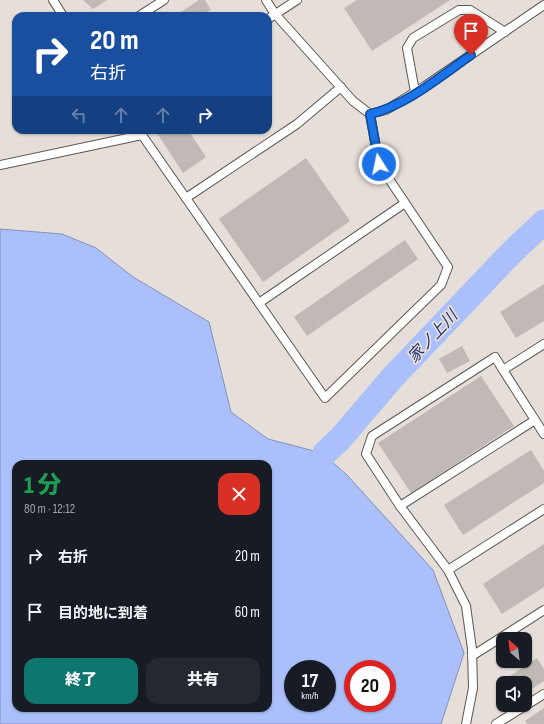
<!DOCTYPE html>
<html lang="ja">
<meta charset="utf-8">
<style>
:root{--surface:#171b24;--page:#242831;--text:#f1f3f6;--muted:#9ea1a6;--accent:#0f766e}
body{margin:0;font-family:"Sofia Sans Condensed","Noto Sans JP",sans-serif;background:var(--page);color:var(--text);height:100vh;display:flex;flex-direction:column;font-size:15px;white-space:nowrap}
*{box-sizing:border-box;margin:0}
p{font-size:13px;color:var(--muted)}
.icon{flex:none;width:22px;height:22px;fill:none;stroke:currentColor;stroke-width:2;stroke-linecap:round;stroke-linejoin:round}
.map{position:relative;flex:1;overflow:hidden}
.details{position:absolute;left:12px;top:460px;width:260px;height:252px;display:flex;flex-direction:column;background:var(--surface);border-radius:12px;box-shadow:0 1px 3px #0004}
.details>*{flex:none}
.top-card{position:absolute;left:12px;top:12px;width:260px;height:122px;border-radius:12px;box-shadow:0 1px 3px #0004;background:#1a4fa0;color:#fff;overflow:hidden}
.needle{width:26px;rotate:332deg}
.tools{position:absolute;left:496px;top:632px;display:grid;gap:8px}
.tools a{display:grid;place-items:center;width:36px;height:36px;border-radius:8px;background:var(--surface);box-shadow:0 1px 3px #0004;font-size:20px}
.speed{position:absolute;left:284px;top:660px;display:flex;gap:8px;font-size:20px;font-weight:700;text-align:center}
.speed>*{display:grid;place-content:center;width:52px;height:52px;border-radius:50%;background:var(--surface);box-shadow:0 1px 3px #0004;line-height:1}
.speed small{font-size:10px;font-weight:400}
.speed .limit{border:6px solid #d22;background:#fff;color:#111}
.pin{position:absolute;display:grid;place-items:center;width:34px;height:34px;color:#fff;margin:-41px -17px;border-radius:50% 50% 50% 0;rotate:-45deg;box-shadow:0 0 4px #0007}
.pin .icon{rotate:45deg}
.me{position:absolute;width:44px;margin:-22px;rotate:350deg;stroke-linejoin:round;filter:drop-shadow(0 0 3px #0008)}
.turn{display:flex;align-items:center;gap:14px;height:84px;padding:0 12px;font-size:18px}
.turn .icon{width:52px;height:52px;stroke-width:2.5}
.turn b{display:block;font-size:28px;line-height:34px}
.lanes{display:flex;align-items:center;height:38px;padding:0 12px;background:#0003;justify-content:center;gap:20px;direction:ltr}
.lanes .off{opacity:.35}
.round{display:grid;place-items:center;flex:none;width:42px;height:42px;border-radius:12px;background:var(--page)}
.headline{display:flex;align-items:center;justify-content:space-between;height:68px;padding:0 12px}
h1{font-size:24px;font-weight:800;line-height:30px;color:#1e9e55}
.action{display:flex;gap:8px;margin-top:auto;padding:8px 12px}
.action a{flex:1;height:46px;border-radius:12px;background:var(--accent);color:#fff;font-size:16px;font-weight:800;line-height:46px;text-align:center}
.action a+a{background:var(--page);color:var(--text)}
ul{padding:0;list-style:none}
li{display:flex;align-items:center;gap:12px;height:56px;padding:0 12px}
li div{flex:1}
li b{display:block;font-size:15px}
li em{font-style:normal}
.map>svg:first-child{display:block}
.water{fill:#abc0fb;stroke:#8391ba;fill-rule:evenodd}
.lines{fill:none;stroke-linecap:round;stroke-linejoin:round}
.river{stroke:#abc0fb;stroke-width:25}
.building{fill:#c0b9b5}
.service-casing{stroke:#5e5854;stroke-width:10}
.service{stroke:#fff;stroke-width:8}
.route-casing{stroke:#114b97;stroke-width:10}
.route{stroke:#1a73e8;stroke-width:7}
.labels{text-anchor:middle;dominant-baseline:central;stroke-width:3.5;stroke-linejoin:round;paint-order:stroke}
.water-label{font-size:16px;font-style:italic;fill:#223376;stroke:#e5ded9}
</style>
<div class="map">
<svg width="544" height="724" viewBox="0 0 544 724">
<rect width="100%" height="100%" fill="#e5ded9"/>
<path class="water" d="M0,229l62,5 34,14 37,29 76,45 22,90 37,27 54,14 25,22 86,95 31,83 -23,71h-441zM16,464h252v244h-252zM293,669h34v34h-34zM353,669h34v34h-34z"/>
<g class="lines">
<path class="river" d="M325,453l15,-14 52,-61 120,-126 32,-30"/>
</g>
<g class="building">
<path d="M83,0h24l-14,9z"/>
<path d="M199,0h6l6,10 -7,4 2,2h-31z"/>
<path d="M357,0h93l-78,51 -28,-43z"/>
<path d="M162,130h26l18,27 -23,16 -26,-40z"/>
<path d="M306,158l44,63 -87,61 -44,-63z"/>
<path d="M405,240l13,19 -111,77 -13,-19z"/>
<path d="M544,284v37l-28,17 -16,-26z"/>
<path d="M462,346l8,15 -23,12 -8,-14z"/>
<path d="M481,376l33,50 -103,67 -33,-50z"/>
<path d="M531,450l13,21v12l-81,52 -19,-30z"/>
<path d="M544,544v43l-42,27 -19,-30z"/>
<path d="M537,658l7,11v12l-19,12v-10h-22v9l-5,-8z"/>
<path d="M544,708v16h-17l-2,-3z"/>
</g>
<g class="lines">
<g class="service-casing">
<g id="service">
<path d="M53,0l10,16"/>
<path d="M266,0l9,14 78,87 17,13 16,-4 39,-24 119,-81"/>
<path d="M139,16l25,-16"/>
<path d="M268,19l29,-19"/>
<path d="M415,92l-8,-44 6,-10 46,-28h11l35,22"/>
<path d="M0,165l142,-30 183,263 116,-113 7,-18 -69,-103 -9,-50"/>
<path d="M186,198l111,-74 44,-37"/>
<path d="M259,303l146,-100"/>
<path d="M544,344l-41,26 41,64"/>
<path d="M400,506l135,-86"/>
<path d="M448,570l96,-61"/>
<path d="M472,656l72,-46"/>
<path d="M466,724l7,-36 -1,-39 -6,-43 -18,-36 -48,-64 -34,-52 6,-18 123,-79 8,13"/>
<path d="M496,724l48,-30"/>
</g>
</g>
<use href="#service" class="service"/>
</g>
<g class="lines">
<g class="route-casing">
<path id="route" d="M379,164l-9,-50c35,-8 71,-38 101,-59"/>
</g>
<use href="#route" class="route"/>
</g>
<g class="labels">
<g class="water-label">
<text transform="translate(433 337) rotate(-47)">家ノ上川</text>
</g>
</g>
</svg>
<div class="tools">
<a><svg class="needle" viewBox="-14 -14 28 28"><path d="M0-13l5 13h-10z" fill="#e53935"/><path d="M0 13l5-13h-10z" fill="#9ea1a6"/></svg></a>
<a><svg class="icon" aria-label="sound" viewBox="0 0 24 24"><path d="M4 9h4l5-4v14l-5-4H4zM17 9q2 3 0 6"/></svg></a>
</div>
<div class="speed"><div>17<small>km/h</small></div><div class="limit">20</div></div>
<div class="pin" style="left:471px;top:55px;background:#d93025"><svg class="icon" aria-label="arrive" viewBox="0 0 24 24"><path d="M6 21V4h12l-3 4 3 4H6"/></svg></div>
<svg class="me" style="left:379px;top:164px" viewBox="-20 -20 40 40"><circle r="17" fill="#1a73e8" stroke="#fff" stroke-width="3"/><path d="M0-11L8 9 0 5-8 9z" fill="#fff"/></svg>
<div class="top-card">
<div class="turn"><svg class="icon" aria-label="right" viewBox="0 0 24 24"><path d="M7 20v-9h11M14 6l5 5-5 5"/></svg><div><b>20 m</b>右折</div></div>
<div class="lanes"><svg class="icon off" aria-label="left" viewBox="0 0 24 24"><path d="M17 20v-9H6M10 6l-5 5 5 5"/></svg><svg class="icon off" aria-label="ahead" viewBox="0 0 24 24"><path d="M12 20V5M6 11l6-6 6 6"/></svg><svg class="icon off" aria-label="ahead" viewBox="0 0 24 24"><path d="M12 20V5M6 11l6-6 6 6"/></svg><svg class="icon" aria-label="right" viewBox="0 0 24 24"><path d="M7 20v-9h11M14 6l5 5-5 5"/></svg></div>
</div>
<section class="details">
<div class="headline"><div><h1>1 分</h1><p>80 m · 12:12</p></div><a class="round" style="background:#d93025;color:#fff"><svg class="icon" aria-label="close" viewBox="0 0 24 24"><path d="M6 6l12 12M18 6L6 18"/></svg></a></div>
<ul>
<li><svg class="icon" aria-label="right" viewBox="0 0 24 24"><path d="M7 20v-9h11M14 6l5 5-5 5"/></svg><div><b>右折</b></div><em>20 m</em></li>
<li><svg class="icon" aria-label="arrive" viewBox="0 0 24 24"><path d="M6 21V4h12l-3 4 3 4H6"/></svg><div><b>目的地に到着</b></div><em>60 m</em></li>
</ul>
<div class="action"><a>終了</a><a>共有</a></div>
</section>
</div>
